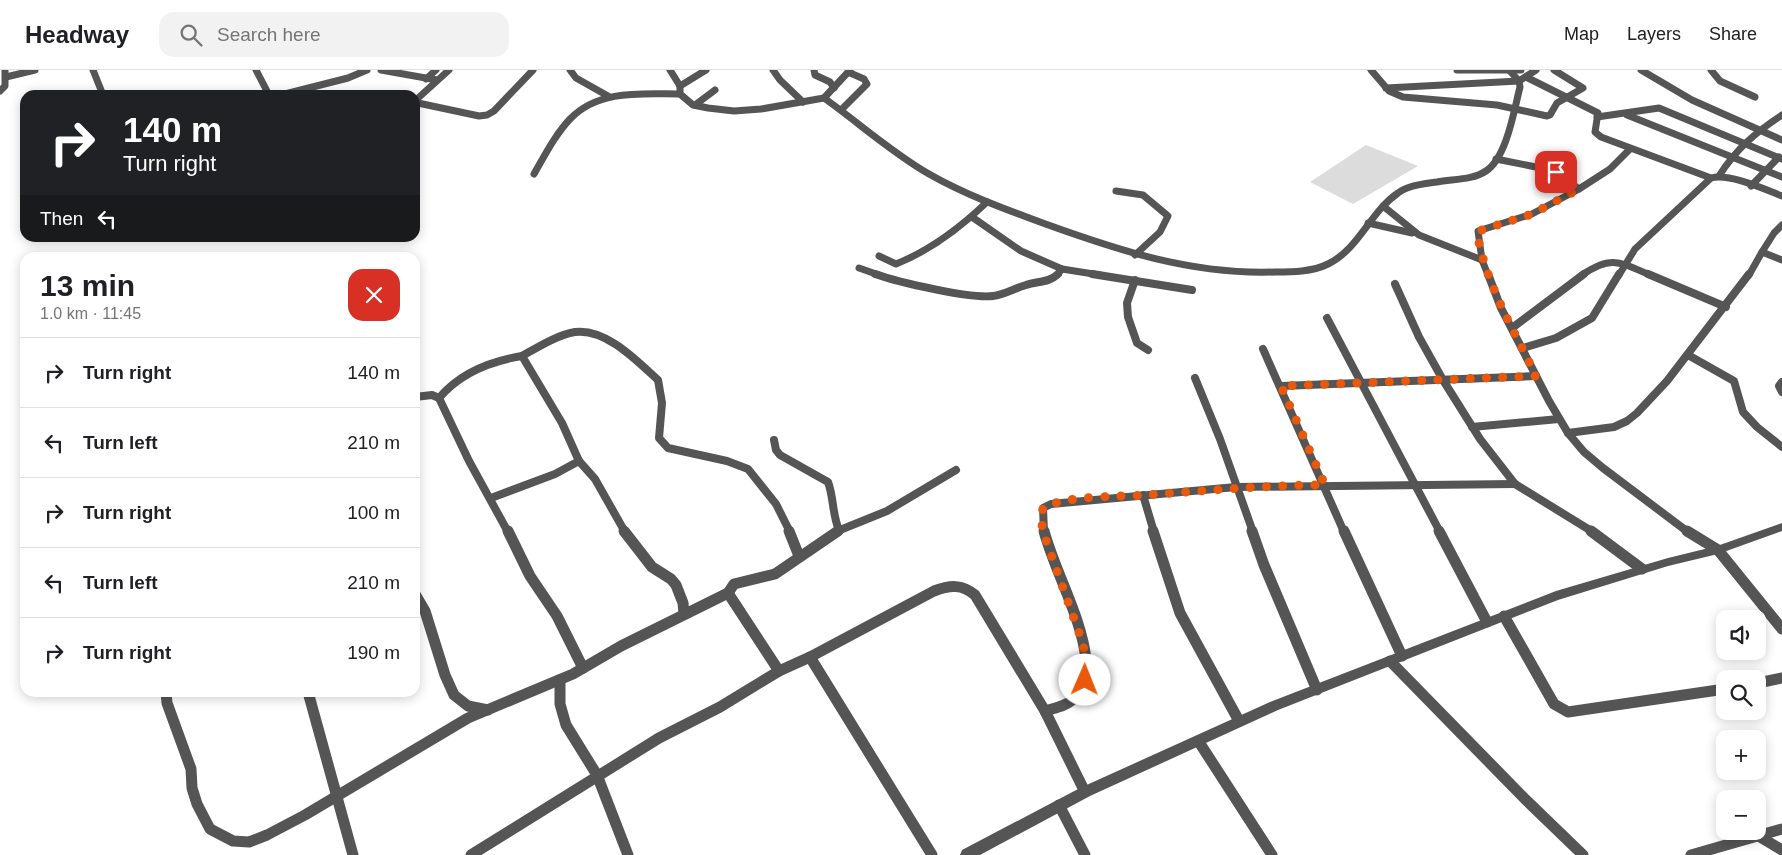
<!DOCTYPE html>
<meta charset="utf-8">
<style>
:root{--surface:#fff;--page:#f2f2f2;--text:#202124;--muted:#757577;--line:#e0e0e0}
body{margin:0;font-family:Helvetica,sans-serif;background:var(--page);color:var(--text);height:100vh;display:flex;flex-direction:column;font-size:19px;white-space:nowrap}
*{box-sizing:border-box;margin:0}
p{font-size:16px;color:var(--muted)}
.icon{flex:none;width:28px;height:28px;fill:none;stroke:currentColor;stroke-width:2;stroke-linecap:round;stroke-linejoin:round}
.map{position:relative;flex:1;overflow:hidden}
.sheet{position:absolute;left:20px;top:182px;width:400px;height:445px;display:flex;flex-direction:column;background:var(--surface);border-radius:15px;box-shadow:0 2px 12px #0003}
.sheet>*{flex:none}
.banner{position:absolute;left:20px;top:20px;width:400px;height:152px;border-radius:15px;box-shadow:0 2px 12px #0003;background:#202124;color:#fff;overflow:hidden}
.buttons{position:absolute;left:1716px;top:540px;display:grid;gap:10px}
.buttons a{display:grid;place-items:center;width:50px;height:50px;border-radius:10px;background:var(--surface);box-shadow:0 2px 12px #0003;font-size:25px}
.pin{position:absolute;display:grid;place-items:center;width:42px;height:42px;color:#fff;margin:-21px;border-radius:10px;box-shadow:0 2px 8px #0006}
.me{position:absolute;width:55px;margin:-28px;rotate:1deg;stroke-linejoin:round;filter:drop-shadow(0 0 4px #0008)}
.turn{display:flex;align-items:center;gap:18px;height:105px;padding:0 20px;font-size:22px}
.turn .icon{width:65px;height:65px;stroke-width:2.5}
.turn b{display:block;font-size:35px;line-height:42px}
.then{display:flex;align-items:center;height:48px;padding:0 20px;background:#0003;gap:10px;font-size:19px}
.round{display:grid;place-items:center;flex:none;width:52px;height:52px;border-radius:15px;background:var(--page)}
.summary{display:flex;align-items:center;justify-content:space-between;height:85px;padding:0 20px}
h1{font-size:30px;font-weight:600;line-height:38px}
ul{padding:0;list-style:none}
li{display:flex;align-items:center;gap:15px;height:70px;padding:0 20px;border-top:1px solid var(--line)}
li div{flex:1}
li b{display:block;font-size:19px}
li em{font-style:normal}
header{display:flex;align-items:center;gap:30px;box-sizing:border-box;height:70px;padding:0 25px;background:var(--surface);border-bottom:1px solid var(--line)}
header strong{font-size:24px}
nav{display:flex;gap:28px;margin-inline-start:auto;font-size:18px}
.search{width:350px;height:45px;background:var(--page);display:flex;align-items:center;gap:12px;box-sizing:border-box;padding:0 18px;border-radius:15px;color:var(--muted);font-size:19px}
.map>svg:first-child{display:block}
.green{fill:#dcdcdc}
.lines{fill:none;stroke-linecap:round;stroke-linejoin:round}
.minor-far2{stroke:#555;stroke-width:7}
.minor-far1{stroke:#555;stroke-width:8}
.minor{stroke:#555;stroke-width:11}
.tertiary{fill:#555;fill-rule:evenodd}
.route{stroke:#ea580c;stroke-width:9;stroke-dasharray:0 16.2}
</style>
<header>
<strong>Headway</strong>
<div class="search"><svg class="icon" aria-label="search" viewBox="0 0 24 24"><circle cx="10" cy="10" r="6"/><path d="M15 15l6 6"/></svg>Search here</div>
<nav><a>Map</a><a>Layers</a><a>Share</a></nav>
</header>
<div class="map">
<svg width="1782" height="785" viewBox="0 0 1782 785">
<rect width="100%" height="100%" fill="#fff"/>
<path class="green" d="M1366,75l52,21 -65,38 -43,-22z"/>
<g class="lines">
<g class="minor-far2">
<path d="M93,0l10,25"/>
<path d="M256,0l13,25"/>
<path d="M381,0l56,10"/>
<path d="M449,0l-32,29 1,4 61,13 8,-1 7,-4 39,-41"/>
<path d="M570,0l6,8 32,18"/>
<path d="M670,0l10,16"/>
<path d="M706,0l-26,16v8l13,11 15,3 26,3 27,-2 63,-11 26,-28"/>
<path d="M773,0l7,10 23,22"/>
<path d="M814,0l1,5 15,7 4,6"/>
<path d="M1371,0l18,21 14,6 94,8 50,11 3,-1 7,-12 26,-15 -29,-18"/>
<path d="M1457,0h64"/>
<path d="M1641,0l51,30 90,40"/>
<path d="M1711,0l9,11 35,16"/>
<path d="M6,7l29,-7"/>
<path d="M1526,7l72,36 -3,19 6,5 110,41"/>
<path d="M426,9l10,-9"/>
<path d="M1386,18l133,-7 17,-11"/>
<path d="M0,21l5,-5v-16"/>
<path d="M281,25l67,-17 19,-8"/>
<path d="M824,28c35,25 67,54 105,76 35,20 73,34 111,48 77,28 152,53 235,50 17,0 37,0 53,-8 31,-15 42,-52 70,-71 11,-8 26,-9 39,-11 16,-3 36,-2 49,-11 21,-14 28,-61 34,-84l-1,-6 -10,-11"/>
<path d="M695,35l20,-15"/>
<path d="M842,39l25,-25 -3,-5 -16,-7"/>
<path d="M1627,45l155,62"/>
<path d="M1597,47l62,-9 123,51"/>
<path d="M1496,89l55,11 28,19 31,-20 20,-20"/>
<path d="M534,104c11,-19 21,-39 36,-55 29,-30 72,-25 110,-25"/>
<path d="M1719,106c17,-27 37,-44 63,-61"/>
<path d="M1751,116l28,-29"/>
<path d="M1116,121l27,4 25,21 -8,16 -25,23"/>
<path d="M1383,136l36,29 63,25 6,15"/>
<path d="M972,147l49,34 41,18 38,6"/>
<path d="M1368,153l44,10"/>
<path d="M1782,155l-8,8 -12,19 20,8"/>
<path d="M879,186l17,8c35,-14 64,-36 91,-62"/>
<path d="M1482,190l-4,-29 54,-17 47,-25"/>
<path d="M859,198l20,7"/>
<path d="M1057,205l5,-6"/>
<path d="M1582,205c29,-20 38,-13 68,0"/>
<path d="M1619,205l16,-26 76,-71c18,-5 53,11 71,18"/>
<path d="M1749,205l13,-23"/>
</g>
<g class="minor-far1">
<path d="M875,204c23,8 95,25 118,22 11,-1 22,-8 33,-11 11,-4 23,-2 32,-11"/>
<path d="M1092,204l100,16"/>
<path d="M1488,204l13,34 48,93 19,32 16,19 19,16 85,64"/>
<path d="M1648,204l78,33"/>
<path d="M1135,210l-8,23 1,14 9,26 11,7"/>
<path d="M1395,214l24,53 24,43 37,59 35,45 78,48"/>
<path d="M1327,248l113,214"/>
<path d="M1512,258l72,-54"/>
<path d="M1523,278l33,-10 36,-20 27,-44"/>
<path d="M1263,279l81,183"/>
<path d="M1688,285l46,26 9,31 14,15 25,20"/>
<path d="M522,286c16,-9 35,-21 53,-24 31,-4 62,29 83,48l4,23 -3,35 9,10 59,13 21,8 28,35 14,28"/>
<path d="M1195,308l25,61 33,93"/>
<path d="M1782,312l-3,4 3,6"/>
<path d="M1281,316l255,-10"/>
<path d="M415,327l17,-2 7,3 30,63 39,71"/>
<path d="M439,328c21,-25 52,-37 83,-42l40,67 17,38"/>
<path d="M1472,357l87,-8"/>
<path d="M1568,363l46,-6 13,-6 10,-8 30,-32 82,-107"/>
<path d="M774,370l2,10 4,5 48,27c6,16 4,32 11,48"/>
<path d="M1143,425l11,37"/>
<path d="M491,428l64,-24 24,-13 16,18 30,53"/>
<path d="M835,462l52,-21 69,-41"/>
<path d="M1044,462l-1,-24 8,-4 185,-17 279,-3"/>
</g>
<g class="minor">
<path d="M508,461l22,45 27,40 26,52"/>
<path d="M624,461l28,36 19,12 5,6 7,18 1,11"/>
<path d="M789,461l10,25"/>
<path d="M1044,461c11,41 38,87 42,129 1,14 -3,29 -13,39 -6,7 -19,9 -28,12"/>
<path d="M1153,461l27,82 59,108"/>
<path d="M1252,461l12,34 53,125"/>
<path d="M1344,461l58,125"/>
<path d="M1439,461l48,91"/>
<path d="M1591,461l51,38"/>
<path d="M1687,461l31,19 64,79"/>
<path d="M728,523l51,78"/>
<path d="M415,524l10,17 20,64 9,20 14,11 20,4"/>
<path d="M1504,546l50,88 14,8 157,-23"/>
<path d="M810,587l122,198"/>
<path d="M1390,591l135,138 58,56"/>
<path d="M560,610v24l6,21 31,50 31,80"/>
<path d="M1758,613l24,-5"/>
<path d="M166,622l1,11 24,66 1,19 5,16 13,25 23,12 16,1 18,-7 38,-20 163,-97 105,-44 48,-28 107,-53 6,-9 41,-10 63,-43"/>
<path d="M308,622l45,163"/>
<path d="M1199,672l73,113"/>
<path d="M1059,735l26,50"/>
<path d="M1757,765l25,15"/>
<path d="M471,785l188,-117 61,-31 59,-36 31,-14 124,-66c16,-6 28,-7 41,4l70,116 40,81"/>
<path d="M1691,785l91,-26"/>
</g>
<path class="tertiary" d="M1782,453v8l-64,23 -50,12 -110,34 -280,110 -188,86 -110,59h-20l2,-5 118,-62 190,-86 286,-111 112,-33 49,-12z"/>
</g>
<g class="lines">
<path class="route" d="M1085,610l2,-18 -5,-21 -39,-109 -2,-14 2,-10c23,-13 75,-11 102,-13 60,-4 120,-10 180,-10l-44,-99 255,-10c-23,-48 -49,-89 -59,-143l5,-3 50,-16 47,-25 -23,-17"/>
</g>
</svg>
<div class="buttons">
<a><svg class="icon" aria-label="sound" viewBox="0 0 24 24"><path d="M4 9h4l5-4v14l-5-4H4zM17 9q2 3 0 6"/></svg></a>
<a><svg class="icon" aria-label="search" viewBox="0 0 24 24"><circle cx="10" cy="10" r="6"/><path d="M15 15l6 6"/></svg></a>
<a>+</a>
<a>−</a>
</div>
<div class="pin" style="left:1556px;top:102px;background:#d93025"><svg class="icon" aria-label="arrive" viewBox="0 0 24 24"><path d="M6 21V4h12l-3 4 3 4H6"/></svg></div>
<svg class="me" style="left:1085px;top:610px" viewBox="-20 -20 40 40"><circle r="19" fill="#fff"/><path d="M0-13L10 11 0 6-10 11z" fill="#ea580c"/></svg>
<div class="banner">
<div class="turn"><svg class="icon" aria-label="right" viewBox="0 0 24 24"><path d="M7 20v-9h11M14 6l5 5-5 5"/></svg><div><b>140 m</b>Turn right</div></div>
<div class="then">Then<svg class="icon" aria-label="left" viewBox="0 0 24 24"><path d="M17 20v-9H6M10 6l-5 5 5 5"/></svg></div>
</div>
<section class="sheet">
<div class="summary"><div><h1>13 min</h1><p>1.0 km · 11:45</p></div><a class="round" style="background:#d93025;color:#fff"><svg class="icon" aria-label="close" viewBox="0 0 24 24"><path d="M6 6l12 12M18 6L6 18"/></svg></a></div>
<ul>
<li><svg class="icon" aria-label="right" viewBox="0 0 24 24"><path d="M7 20v-9h11M14 6l5 5-5 5"/></svg><div><b>Turn right</b></div><em>140 m</em></li>
<li><svg class="icon" aria-label="left" viewBox="0 0 24 24"><path d="M17 20v-9H6M10 6l-5 5 5 5"/></svg><div><b>Turn left</b></div><em>210 m</em></li>
<li><svg class="icon" aria-label="right" viewBox="0 0 24 24"><path d="M7 20v-9h11M14 6l5 5-5 5"/></svg><div><b>Turn right</b></div><em>100 m</em></li>
<li><svg class="icon" aria-label="left" viewBox="0 0 24 24"><path d="M17 20v-9H6M10 6l-5 5 5 5"/></svg><div><b>Turn left</b></div><em>210 m</em></li>
<li><svg class="icon" aria-label="right" viewBox="0 0 24 24"><path d="M7 20v-9h11M14 6l5 5-5 5"/></svg><div><b>Turn right</b></div><em>190 m</em></li>
</ul>
</section>
</div>
